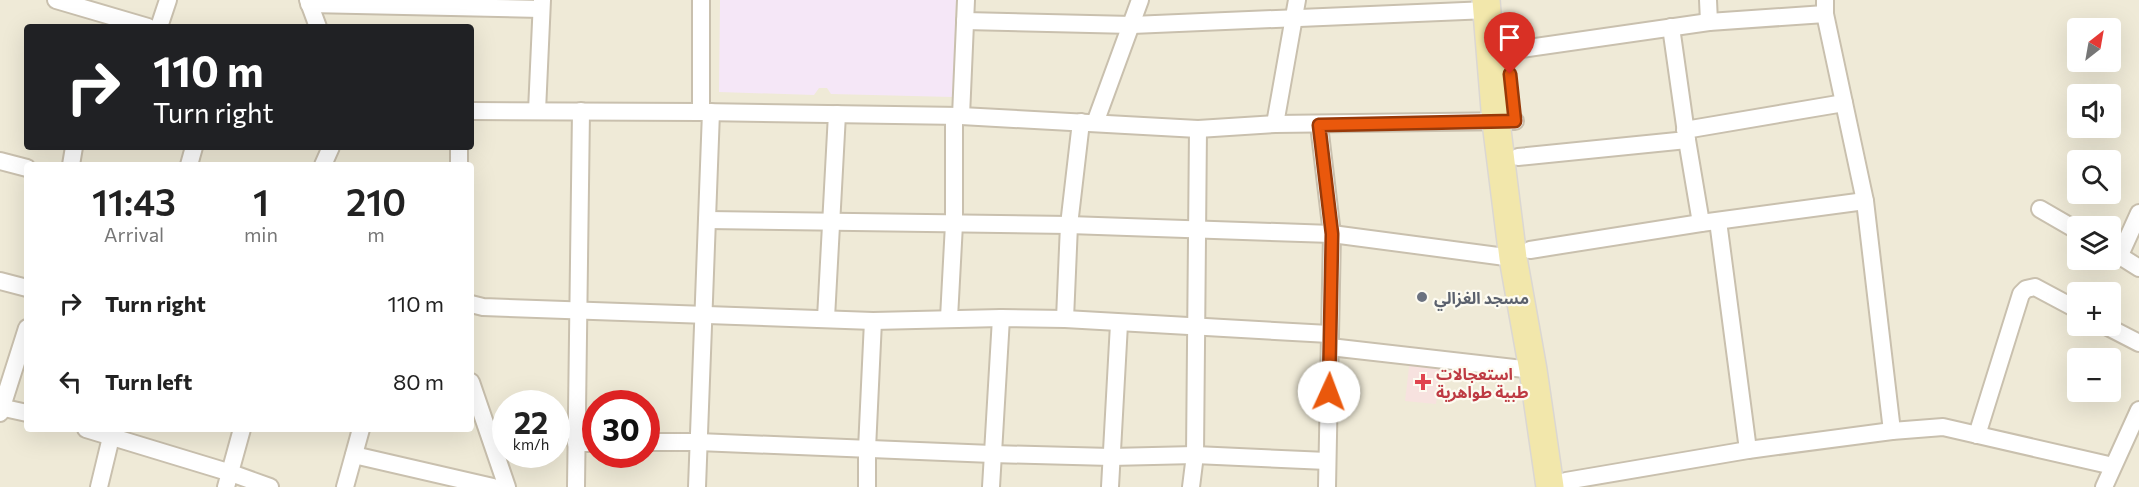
<!DOCTYPE html>
<meta charset="utf-8">
<style>
:root{--surface:#fff;--page:#f6f6f6;--text:#222;--muted:#767676}
body{margin:0;font-family:Commissioner,"Noto Sans Arabic",sans-serif;background:var(--page);color:var(--text);height:100vh;display:flex;flex-direction:column;font-size:22px;white-space:nowrap}
*{box-sizing:border-box;margin:0}
p{font-size:20px;color:var(--muted)}
.icon{flex:none;width:33px;height:33px;fill:none;stroke:currentColor;stroke-width:2;stroke-linecap:round;stroke-linejoin:round}
.map{position:relative;flex:1;overflow:hidden}
.details{position:absolute;left:24px;top:162px;width:450px;height:270px;display:flex;flex-direction:column;background:var(--surface);border-radius:6px;box-shadow:0 6px 24px #0002}
.details>*{flex:none}
.hud{position:absolute;left:24px;top:24px;width:450px;height:126px;border-radius:6px;box-shadow:0 6px 24px #0002;background:#202124;color:#fff;overflow:hidden}
.needle{width:39px;rotate:31deg}
.tools{position:absolute;left:2067px;top:18px;display:grid;gap:12px}
.tools a{display:grid;place-items:center;width:54px;height:54px;border-radius:6px;background:var(--surface);box-shadow:0 6px 24px #0002;font-size:30px}
.speed{position:absolute;left:492px;top:390px;display:flex;gap:12px;font-size:30px;font-weight:700;text-align:center}
.speed>*{display:grid;place-content:center;width:78px;height:78px;border-radius:50%;background:var(--surface);box-shadow:0 6px 24px #0002;line-height:1}
.speed small{font-size:15px;font-weight:400}
.speed .limit{border:9px solid #d22;background:#fff;color:#111}
.pin{position:absolute;display:grid;place-items:center;width:51px;height:51px;color:#fff;margin:-62px -26px;border-radius:50% 50% 50% 0;rotate:-45deg;box-shadow:0 0 6px #0007}
.pin .icon{rotate:45deg}
.me{position:absolute;width:66px;margin:-33px;rotate:2deg;stroke-linejoin:round;filter:drop-shadow(0 0 4px #0008)}
.turn{display:flex;align-items:center;gap:21px;height:126px;padding:0 30px;font-size:27px}
.turn .icon{width:78px;height:78px;stroke-width:2.5}
.turn b{display:block;font-size:42px;line-height:51px}
.eta{display:flex;justify-content:space-evenly;align-items:center;height:102px;text-align:center}
.eta b{font-size:36px;font-weight:600;line-height:42px}
ul{padding:0;list-style:none}
li{display:flex;align-items:center;gap:18px;height:78px;padding:0 30px}
li div{flex:1}
li b{display:block;font-size:22px}
li em{font-style:normal}
.map>svg:first-child{display:block}
.residential{fill:#efead7;fill-rule:evenodd}
.education{fill:#f5e7f7}
.medical{fill:#f7e2df}
.lines{fill:none;stroke-linecap:round;stroke-linejoin:round}
.minor-casing{stroke:#c9c0ae;stroke-width:20}
.primary-casing{stroke:#dbd7d2;stroke-width:30}
.minor{stroke:#fff;stroke-width:16}
.primary{stroke:#f2e7ab;stroke-width:27}
.route-casing{stroke:#983908;stroke-width:15}
.route{stroke:#ea580c;stroke-width:10}
.worship-dot{fill:#6b7280;stroke:#fdfbf1;stroke-width:2}
.health-dot{fill:#e0444e;stroke:#fdfbf1;stroke-width:2}
.labels{text-anchor:middle;dominant-baseline:central;stroke-width:4.5;stroke-linejoin:round;paint-order:stroke}
.worship-label{font-size:16px;font-weight:bold;fill:#5b616d;stroke:#fdfbf1;text-anchor:start}
.health-label{font-size:16px;font-weight:bold;fill:#be3a42;stroke:#fdfbf1;text-anchor:start}
</style>
<div class="map">
<svg width="2139" height="487" viewBox="0 0 2139 487">
<rect width="100%" height="100%" fill="#fbf8eb"/>
<path class="residential" d="M0,0h2139v487h-2139zM27,27h444v120h-444zM2078,28h32v34h-32zM2078,94h32v34h-32zM2078,160h32v34h-32zM27,165h444v264h-444zM2078,226h32v34h-32zM2078,292h32v34h-32zM2078,358h32v34h-32zM506,404h50v50h-50zM596,404h50v50h-50z"/>
<path class="education" d="M720,0h236l-3,97 -122,-3 -4,-6h-8l-5,7 -95,-3z"/>
<path class="medical" d="M1410,359l32,4 -6,41 -31,-3z"/>
<g class="lines">
<g class="minor-casing">
<g id="minor">
<path d="M56,0l92,27"/>
<path d="M308,0l10,27"/>
<path d="M701,0v112"/>
<path d="M1708,0l1,22"/>
<path d="M1825,0v14l40,187 27,230"/>
<path d="M309,4l232,5"/>
<path d="M965,21l167,4 356,-15"/>
<path d="M159,27l9,-27"/>
<path d="M1671,27l16,113 14,83"/>
<path d="M1508,51l201,-29 116,-8"/>
<path d="M471,111l230,1 260,4 237,13 77,-5 240,-3"/>
<path d="M537,111l5,-111"/>
<path d="M961,116l5,-116"/>
<path d="M1095,123l45,-123"/>
<path d="M1275,124l22,-124"/>
<path d="M1319,125l13,109 -5,253"/>
<path d="M1685,130l159,-27"/>
<path d="M459,147v18"/>
<path d="M1518,157l169,-17"/>
<path d="M0,161l27,7"/>
<path d="M71,165l3,-18"/>
<path d="M189,165l5,-18"/>
<path d="M323,165l8,-18"/>
<path d="M2040,209l38,22"/>
<path d="M707,220l362,5 263,9 181,24"/>
<path d="M1718,221l30,229"/>
<path d="M1530,250l171,-27 164,-22"/>
<path d="M2112,251l27,17"/>
<path d="M2120,255l19,-42"/>
<path d="M0,281l27,7"/>
<path d="M471,304l12,3 390,14 128,-3 64,1 264,15"/>
<path d="M826,318l11,-204"/>
<path d="M949,318l5,-94v-108"/>
<path d="M1065,319l4,-94 12,-103"/>
<path d="M2106,326l33,17"/>
<path d="M1330,347l203,23"/>
<path d="M471,382l36,105"/>
<path d="M0,407l27,6"/>
<path d="M0,413l27,-85"/>
<path d="M86,429l145,44 39,14"/>
<path d="M1977,435l44,-141 5,-5 9,-2 43,23"/>
<path d="M646,442h52l294,12 119,3 84,-2 132,6"/>
<path d="M576,443h20"/>
<path d="M354,455l139,32"/>
<path d="M1566,481l182,-31 144,-19 51,-4 170,39"/>
<path d="M99,487l14,-58"/>
<path d="M226,487l16,-58"/>
<path d="M345,487l16,-58"/>
<path d="M576,487l5,-376"/>
<path d="M697,487l14,-375"/>
<path d="M867,487v-38l6,-128"/>
<path d="M991,487l10,-169"/>
<path d="M1110,487l9,-163"/>
<path d="M1191,487l4,-32 3,-326"/>
<path d="M2104,487l35,-77"/>
</g>
</g>
<g class="primary-casing">
<path id="primary" d="M1486,0l10,122 17,136 20,112 17,117"/>
</g>
<use href="#minor" class="minor"/>
<use href="#primary" class="primary"/>
</g>
<g class="lines">
<g class="route-casing">
<path id="route" d="M1329,392l3,-158 -13,-109 196,-4 -5,-47"/>
</g>
<use href="#route" class="route"/>
</g>
<circle class="worship-dot" cx="1422" cy="297" r="6"/>
<path class="health-dot" d="M1420 373h6v6h6v6h-6v6h-6v-6h-6v-6h6z"/>
<g class="labels">
<g class="worship-label">
<text x="1434" y="297">مسجد الغزالي</text>
</g>
<g class="health-label">
<text x="1436" y="373">استعجالات<tspan x="1436" dy="18">طبية طواهرية</tspan></text>
</g>
</g>
</svg>
<div class="tools">
<a><svg class="needle" viewBox="-14 -14 28 28"><path d="M0-13l5 13h-10z" fill="#e53935"/><path d="M0 13l5-13h-10z" fill="#767676"/></svg></a>
<a><svg class="icon" aria-label="sound" viewBox="0 0 24 24"><path d="M4 9h4l5-4v14l-5-4H4zM17 9q2 3 0 6"/></svg></a>
<a><svg class="icon" aria-label="search" viewBox="0 0 24 24"><circle cx="10" cy="10" r="6"/><path d="M15 15l6 6"/></svg></a>
<a><svg class="icon" aria-label="layers" viewBox="0 0 24 24"><path d="M12 4l9 5-9 5-9-5zM3 14l9 5 9-5"/></svg></a>
<a>+</a>
<a>−</a>
</div>
<div class="speed"><div>22<small>km/h</small></div><div class="limit">30</div></div>
<div class="pin" style="left:1510px;top:74px;background:#d93025"><svg class="icon" aria-label="arrive" viewBox="0 0 24 24"><path d="M6 21V4h12l-3 4 3 4H6"/></svg></div>
<svg class="me" style="left:1329px;top:392px" viewBox="-20 -20 40 40"><circle r="19" fill="#fff"/><path d="M0-13L10 11 0 6-10 11z" fill="#ea580c"/></svg>
<div class="hud">
<div class="turn"><svg class="icon" aria-label="right" viewBox="0 0 24 24"><path d="M7 20v-9h11M14 6l5 5-5 5"/></svg><div><b>110 m</b>Turn right</div></div>
</div>
<section class="details">
<div class="eta">
<div><b>11:43</b><p>Arrival</p></div>
<div><b>1</b><p>min</p></div>
<div><b>210</b><p>m</p></div>
</div>
<ul>
<li><svg class="icon" aria-label="right" viewBox="0 0 24 24"><path d="M7 20v-9h11M14 6l5 5-5 5"/></svg><div><b>Turn right</b></div><em>110 m</em></li>
<li><svg class="icon" aria-label="left" viewBox="0 0 24 24"><path d="M17 20v-9H6M10 6l-5 5 5 5"/></svg><div><b>Turn left</b></div><em>80 m</em></li>
</ul>
</section>
</div>
